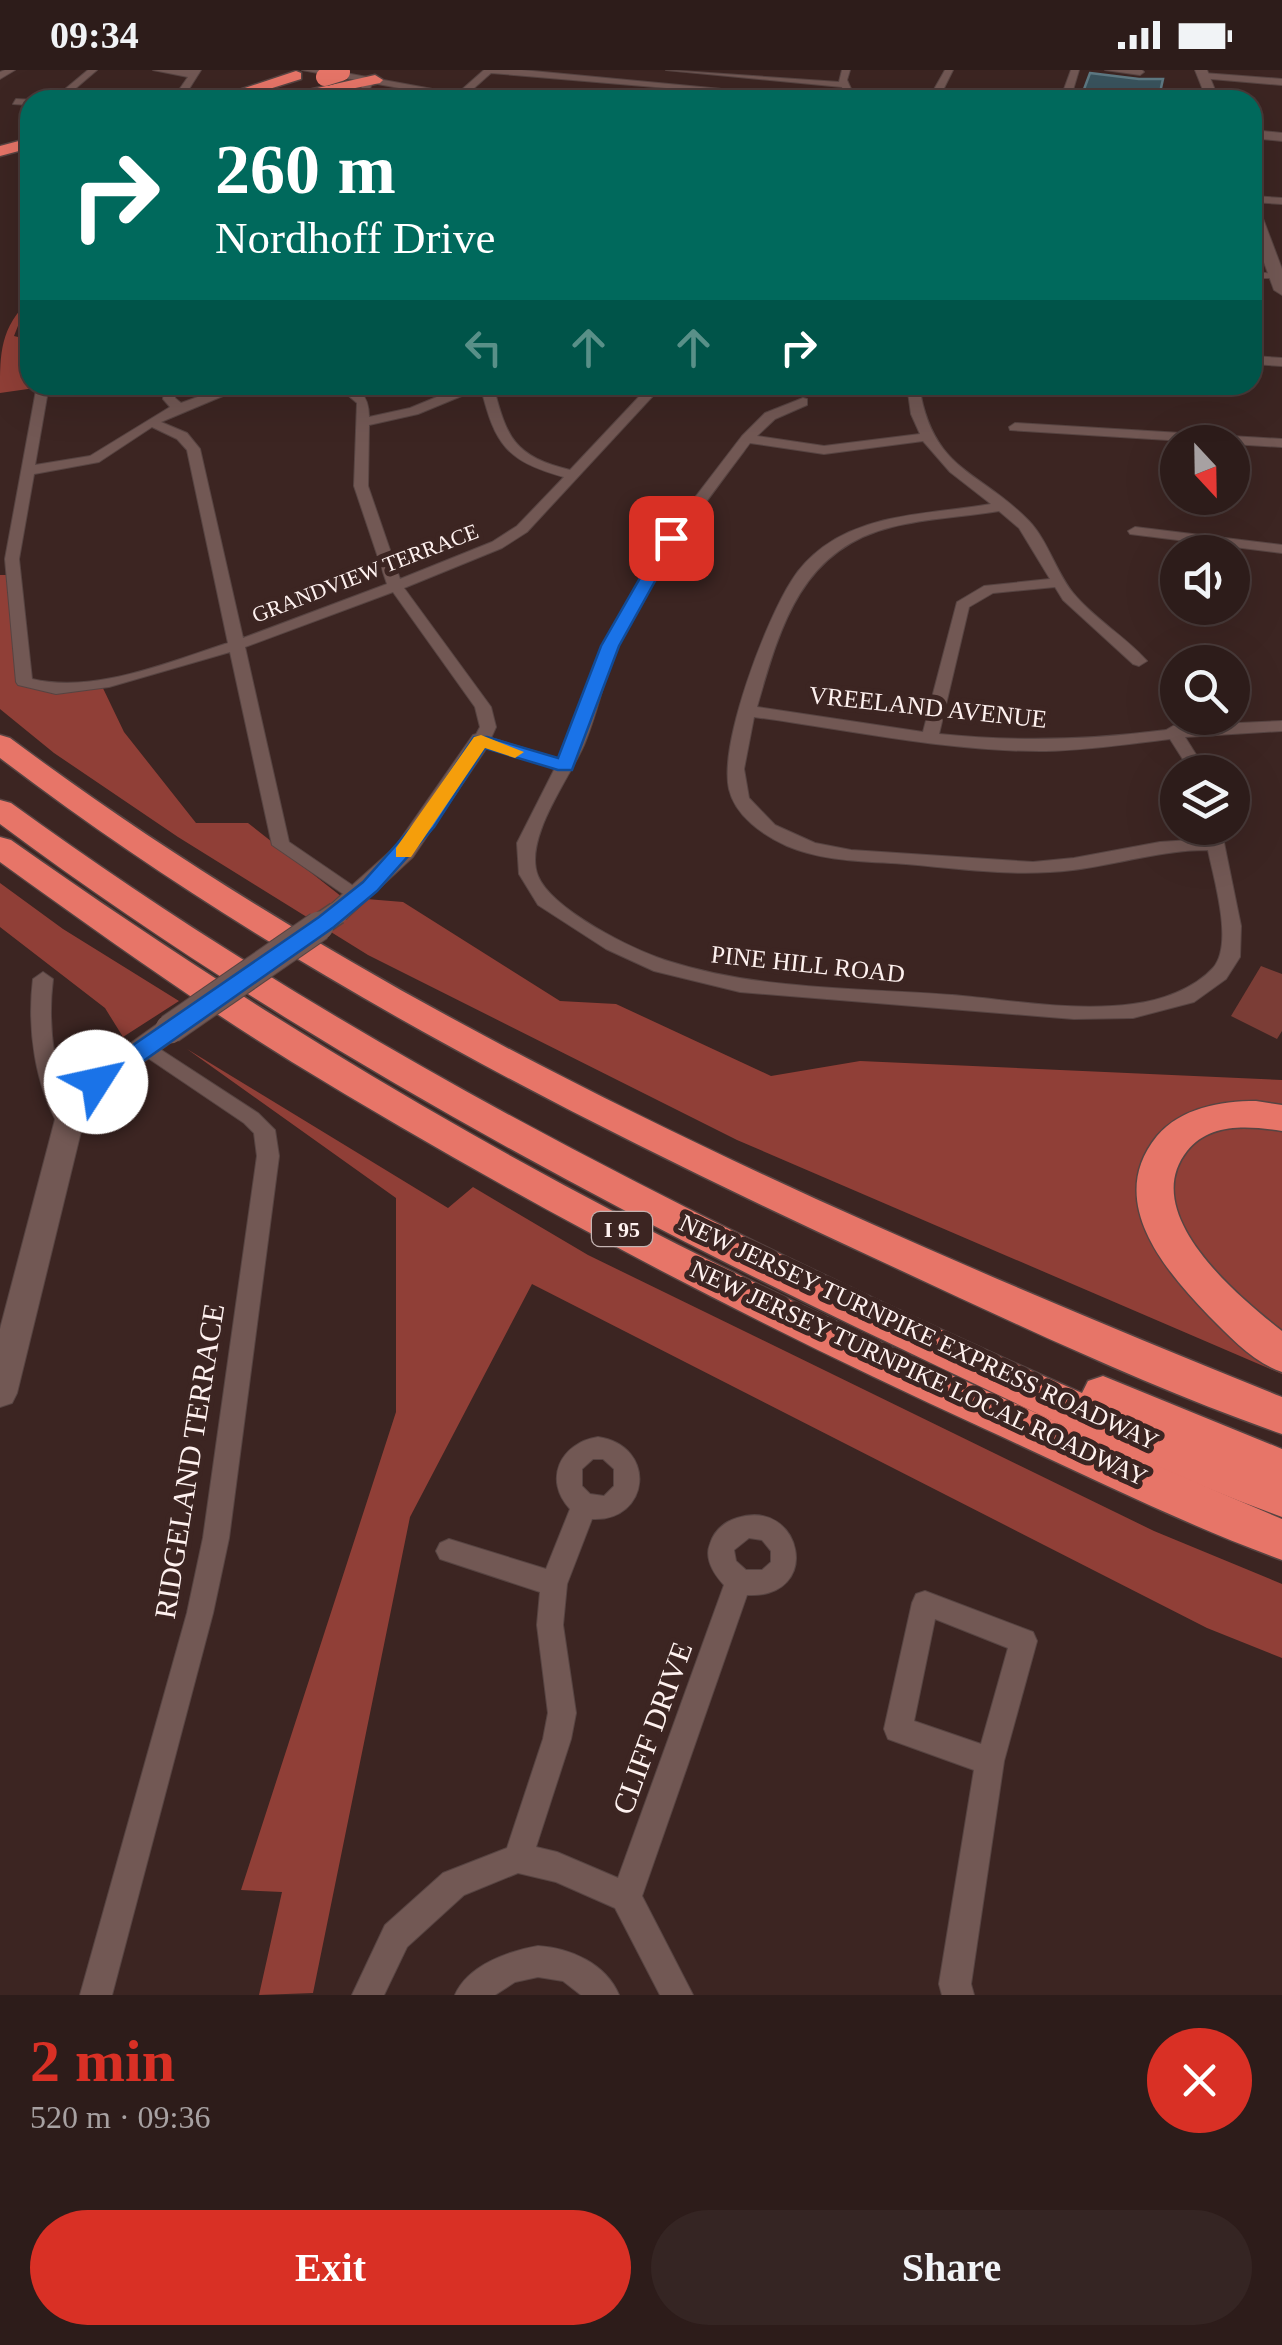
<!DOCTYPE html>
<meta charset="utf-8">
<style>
:root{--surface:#2d1c1a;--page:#352523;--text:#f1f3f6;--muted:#a7a1a2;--line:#483a39;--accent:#d93025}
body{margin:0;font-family:Georgia,serif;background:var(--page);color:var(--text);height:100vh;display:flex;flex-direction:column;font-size:38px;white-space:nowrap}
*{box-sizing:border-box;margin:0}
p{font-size:32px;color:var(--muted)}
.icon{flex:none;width:55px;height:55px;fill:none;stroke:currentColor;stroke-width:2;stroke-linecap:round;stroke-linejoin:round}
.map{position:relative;height:1925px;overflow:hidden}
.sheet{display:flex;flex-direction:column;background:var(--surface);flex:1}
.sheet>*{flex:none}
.hud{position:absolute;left:20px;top:20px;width:1242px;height:305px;border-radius:30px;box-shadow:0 10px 40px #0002,0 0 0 2px var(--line);background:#00695c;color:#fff;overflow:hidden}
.needle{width:65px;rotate:158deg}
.tools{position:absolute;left:1160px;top:355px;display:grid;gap:20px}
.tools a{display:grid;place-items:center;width:90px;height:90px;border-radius:50%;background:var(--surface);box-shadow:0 10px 40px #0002,0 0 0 2px var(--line);font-size:50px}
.pin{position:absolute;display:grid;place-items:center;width:85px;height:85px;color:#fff;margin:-42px;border-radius:20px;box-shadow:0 5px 15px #0006}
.me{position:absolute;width:110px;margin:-55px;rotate:55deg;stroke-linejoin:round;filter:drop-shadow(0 0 8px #0008)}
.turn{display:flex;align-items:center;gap:35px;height:210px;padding:0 30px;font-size:45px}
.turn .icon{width:130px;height:130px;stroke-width:2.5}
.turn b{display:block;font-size:70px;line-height:85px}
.lanes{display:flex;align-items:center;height:95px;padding:0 30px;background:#0003;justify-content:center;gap:50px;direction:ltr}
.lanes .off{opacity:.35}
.round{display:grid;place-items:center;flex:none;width:105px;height:105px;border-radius:52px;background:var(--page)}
.overview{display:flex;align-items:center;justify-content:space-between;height:170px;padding:0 30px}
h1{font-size:60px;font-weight:600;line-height:75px;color:var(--accent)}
.button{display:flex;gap:20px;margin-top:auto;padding:20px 30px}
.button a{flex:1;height:115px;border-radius:60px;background:var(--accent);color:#fff;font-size:40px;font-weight:600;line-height:115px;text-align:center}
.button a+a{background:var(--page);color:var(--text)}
.status{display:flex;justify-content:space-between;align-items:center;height:70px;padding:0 50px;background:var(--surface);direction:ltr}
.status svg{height:28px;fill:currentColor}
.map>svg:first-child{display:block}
.green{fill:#7b3d36}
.forest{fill:#903f37}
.building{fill:#39535d;stroke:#5e7983;stroke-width:2.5}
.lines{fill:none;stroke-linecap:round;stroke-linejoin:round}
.street-casing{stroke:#574442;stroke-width:2}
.secondary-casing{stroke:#574442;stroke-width:2}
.highway-casing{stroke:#574442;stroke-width:3}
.street{fill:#725854;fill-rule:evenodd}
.secondary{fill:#725854;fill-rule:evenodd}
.highway{fill:#e77568;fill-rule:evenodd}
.secondary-bridge-far1-casing{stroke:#574442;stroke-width:25;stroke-linecap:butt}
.secondary-bridge-casing{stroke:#574442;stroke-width:31;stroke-linecap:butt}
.highway-bridge-casing{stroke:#574442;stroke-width:19;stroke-linecap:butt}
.secondary-bridge-far1{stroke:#725854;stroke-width:22}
.secondary-bridge{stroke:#725854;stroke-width:29}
.highway-bridge{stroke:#e77568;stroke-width:18}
.route{fill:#1a73e8;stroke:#114b97;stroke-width:2.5}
.slow{fill:#f59e0b}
.labels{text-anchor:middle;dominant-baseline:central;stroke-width:10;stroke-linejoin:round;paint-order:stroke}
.far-street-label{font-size:22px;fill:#fef1ef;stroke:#3c2522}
.shield{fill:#3c2522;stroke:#c4b4b2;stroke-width:2.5}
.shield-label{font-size:22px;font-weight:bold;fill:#fef1ef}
.street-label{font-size:25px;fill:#fef1ef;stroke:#3c2522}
.near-street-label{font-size:30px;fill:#fef1ef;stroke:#3c2522}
</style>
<div class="status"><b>09:34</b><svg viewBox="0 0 49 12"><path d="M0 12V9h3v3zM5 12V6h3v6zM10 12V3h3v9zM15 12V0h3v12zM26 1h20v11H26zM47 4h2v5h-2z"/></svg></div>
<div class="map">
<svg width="1282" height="1925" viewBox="0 0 1282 1925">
<rect width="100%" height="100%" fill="#3c2522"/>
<path class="green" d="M1261,896l21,8v57l-5,8 -46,-23z"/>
<g class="forest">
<path d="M30,229v13l-7,1 -9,23 16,4v45l12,2 -42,6c0,-41 0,-64 30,-94z"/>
<path d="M0,505h14l16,112 17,4 53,-9 24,50 72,91h52l94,74 61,5 157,99 56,3 155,72 89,-15 422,19v294l-545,-234 -369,-185 -190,-118 -124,-84 -54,-44z"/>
<path d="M0,813l63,46 116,72 -56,36 -18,-29 -105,-81z"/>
<path d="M187,979l261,159 25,-21 115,68 566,276 128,53v74l-75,-30 -675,-344 -122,233 -97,476 -54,2 23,-103 -41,-2 155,-478v-214z"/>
</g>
<path class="building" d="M1090,3l49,6h24l-4,18 -31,-3 -2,6h-46z"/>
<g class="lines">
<g class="street-casing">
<g id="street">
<path d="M5,0h10l-15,9v-7z"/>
<path d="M88,0h9l-35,30h-10z"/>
<path d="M153,0h48l-19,30h-10l16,-23z"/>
<path d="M484,0h38l231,22 -4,3 -258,-22 -27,24h-6v-4z"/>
<path d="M666,0l173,12 3,-12h8l-3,10 9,20h-10l-4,-13z"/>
<path d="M945,0h8l-15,30h-10z"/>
<path d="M1071,0h8l-9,30h-10z"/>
<path d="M1105,0h37l2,2 -4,3z"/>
<path d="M1203,3l79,6v6l-82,-7z"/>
<path d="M372,8l7,2 -8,6 -5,14h-10l8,-18z"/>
<path d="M16,29l17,1 -3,5 -17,-1z"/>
<path d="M1252,126l30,2v6l-30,-2z"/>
<path d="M1252,202l25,2 5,4h-30z"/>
<path d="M1252,286l30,2v8l-30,-2z"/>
<path d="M37,315h12l-14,80 55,-9 80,-49 -7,-8 2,-14h12l-2,13 6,5 50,-18h18l-88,37 26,11 13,16 43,189 144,-54 -33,-98 3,-83 -21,-18c22,0 33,9 33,32l41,-9 56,-23h27c14,54 21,71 77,85l80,-85h13l-136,147 -25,16 -98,40 87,119 5,20 -5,11 69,21 42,-113 62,-108 78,-102 23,-23 38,-15 4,1v6l-32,14 -18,17 67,10 96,-12 -9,-20 -4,-29h12c13,87 61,85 110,136 19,20 27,51 44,72 21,26 52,43 74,68l-8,5 -6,-2 -70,-64 -8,-13 -62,6 -24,14 -30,127c77,8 150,6 227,-4l7,-4 109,-5v10l-97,6 22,35h-16l-21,-33c-41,5 -82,11 -124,12 -98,1 -195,-21 -292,-34l-10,52 5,29 26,27 40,18 36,7 182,12 41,-4 86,-16 46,-3 -1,-11h16l20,98 -1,31 -14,22 -32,23 -61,16 -59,1 -334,-27 -86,-21 -48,-22 -68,-44 -19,-31 -2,-31 38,-75 -80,-24 -2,-4 7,-13 -5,-20 -82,-115 -148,55 44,195 79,54 -9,6 -7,-2 -80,-55 -42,-193 -121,35 -53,7 -38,-9 -2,-3 -11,-123zM481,318c14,56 25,73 83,89l-47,49 -25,16 -92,37 -32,-93 1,-61 49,-11zM152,357l25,12 10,11 41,193c-60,19 -133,51 -196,36l-13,-120 15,-85 65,-12zM923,371l27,31 41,32c-57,10 -119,8 -168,43 -12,9 -23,20 -31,33 -26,40 -73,163 -63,209 6,27 34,46 58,57 38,16 79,15 119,18 56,5 111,13 167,6 46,-6 89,-20 135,-20 6,30 26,94 5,118 -19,21 -53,33 -80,36 -59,8 -122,-4 -181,-9 -94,-7 -194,-5 -284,-34 -35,-11 -116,-51 -130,-85 -15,-37 31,-97 46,-131 14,-33 20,-68 34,-100 35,-74 84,-138 132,-202l74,11zM999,441l20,17 31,51 -66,7 -27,16 -34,130 -166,-25c23,-80 44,-158 135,-180 35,-9 72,-10 107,-16z"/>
<path d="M1015,353l267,16v8l-272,-17 -1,-3z"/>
<path d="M1135,457l147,18v8l-152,-19 -2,-3z"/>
<path d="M43,902l10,7c-6,47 1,103 25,144l-4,5h-14c-25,-43 -33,-99 -27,-149z"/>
<path d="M146,970l112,73 17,17 4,26 -50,382 -16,75 -101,382h-32l107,-382 16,-75 54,-382 -3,-23 -10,-10 -105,-71 -3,-5z"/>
<path d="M598,1367c60,9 52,85 -6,82l-25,65 -4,41 13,88 -5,26 -35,108 21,5 61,26 106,-293c-10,-11 -20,-26 -14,-41 4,-13 14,-22 27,-26 65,-21 87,81 10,77l-105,301 51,99h-33l-45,-87 -59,-26 -38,-9 -54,22 -57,52 -23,48h-32l33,-70 58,-52 64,-25 36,-109 5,-26 -11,-88 3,-33 -100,-33 -4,-8 4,-8 9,-4 97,30 24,-60c-27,-29 -10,-66 28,-72zM593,1389h10l11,10v17l-10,10 -14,-2 -8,-8v-17zM749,1468l13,2 9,11v11l-9,8h-16l-10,-9 -2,-11z"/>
<path d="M925,1521l108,41 4,9 -33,120 -33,223 3,11h-32l-3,-11 35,-214 -86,-31 -4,-10 28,-126 4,-9zM935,1549l73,29 -27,96 -67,-23z"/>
<path d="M538,1876c33,2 68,18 81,49h-38l-18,-14 -25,-4 -23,5 -20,13h-40c13,-30 54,-44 83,-49z"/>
</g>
</g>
<g class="secondary-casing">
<g id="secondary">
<path d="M302,0h27l163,30h-28z"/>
<path d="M1195,0h12l12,30h-12z"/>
<path d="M1252,60l30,3v8l-30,-3z"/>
<path d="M1252,134l7,4 23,61v26l-8,-5 -22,-61z"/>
<path d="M481,663l11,7 -79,117 -67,62h-18l-4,-6 4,-6 67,-60 78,-112z"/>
<path d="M170,949l10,3 4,7 -4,7 -74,53 -21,26 -68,278 -5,10 -12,4v-78l57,-217 29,-37 74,-53z"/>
</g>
</g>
<g class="highway-casing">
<g id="highway">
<path d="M296,1l5,2v6l-67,21h-25z"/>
<path d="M375,5l8,5 -3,3 -84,17h-32z"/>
<path d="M30,68v10l-30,8v-10z"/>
<path d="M0,665l10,3c385,287 830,480 1272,659v37c-140,-49 -276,-115 -410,-177 -305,-141 -604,-295 -872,-499z"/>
<path d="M0,730l11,3c330,240 698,426 1071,590l6,-12 15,-5 179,73v68c-144,-53 -284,-122 -422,-188 -299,-145 -593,-306 -860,-505z"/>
<path d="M0,767l11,3c149,105 300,203 459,293 260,148 536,269 812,386v41c-101,-37 -199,-86 -297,-131 -238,-109 -469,-230 -693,-367 -100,-62 -196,-131 -292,-200z"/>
<path d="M1256,1031l26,4v26c-32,-5 -72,-9 -95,20 -49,62 49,144 95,180v41c-28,-9 -52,-35 -73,-56 -46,-48 -104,-116 -52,-180 24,-28 63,-35 99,-35z"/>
</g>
</g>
<use href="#street" class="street"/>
<use href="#secondary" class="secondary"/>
<use href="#highway" class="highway"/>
<g class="secondary-bridge-far1-casing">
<path id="secondary-bridge-far1" d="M315,858l22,-15"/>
</g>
<g class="secondary-bridge-casing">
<path id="secondary-bridge" d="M170,959l149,-103"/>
</g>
<g class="highway-bridge-casing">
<path id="highway-bridge" d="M325,7l16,-5"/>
</g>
<use href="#secondary-bridge-far1" class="secondary-bridge-far1"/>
<use href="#secondary-bridge" class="secondary-bridge"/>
<use href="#highway-bridge" class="highway-bridge"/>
</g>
<path class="route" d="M671,463l8,5 -60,108 -47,124h-14l-73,-22 -51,79 -57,64 -43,36 -229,161h-17l-3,-6 3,-6 231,-159 44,-35 57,-64 54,-81h13l71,21 43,-112 62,-108z"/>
<path class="slow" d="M481,665l43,17 -9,6 -30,-10 -74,109h-15v-9l78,-111z"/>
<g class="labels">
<g class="far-street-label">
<text transform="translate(365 503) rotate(-21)">GRANDVIEW TERRACE</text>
</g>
<rect class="shield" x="592" y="1142" width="60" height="34" rx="8"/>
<g class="shield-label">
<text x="622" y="1159">I 95</text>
</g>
<g class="street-label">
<text transform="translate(928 637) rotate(6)">VREELAND AVENUE</text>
<text transform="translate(808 894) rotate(6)">PINE HILL ROAD</text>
<text transform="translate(919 1262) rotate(25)">NEW JERSEY TURNPIKE EXPRESS ROADWAY</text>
<text transform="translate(919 1303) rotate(25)">NEW JERSEY TURNPIKE LOCAL ROADWAY</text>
</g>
<g class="near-street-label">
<text transform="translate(189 1391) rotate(-81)">RIDGELAND TERRACE</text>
<text transform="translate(652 1658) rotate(-70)">CLIFF DRIVE</text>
</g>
</g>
</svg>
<div class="tools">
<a><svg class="needle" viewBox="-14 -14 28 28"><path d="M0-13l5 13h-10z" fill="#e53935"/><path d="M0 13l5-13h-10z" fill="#a7a1a2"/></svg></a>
<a><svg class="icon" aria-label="sound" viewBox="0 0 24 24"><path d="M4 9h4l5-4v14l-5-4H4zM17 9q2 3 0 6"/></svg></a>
<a><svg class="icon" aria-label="search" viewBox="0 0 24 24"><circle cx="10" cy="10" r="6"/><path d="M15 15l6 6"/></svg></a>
<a><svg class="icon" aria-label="layers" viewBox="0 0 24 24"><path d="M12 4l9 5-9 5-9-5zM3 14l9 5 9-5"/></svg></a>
</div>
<div class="pin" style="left:671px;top:468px;background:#d93025"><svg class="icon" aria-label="arrive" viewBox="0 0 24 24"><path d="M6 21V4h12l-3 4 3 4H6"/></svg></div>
<svg class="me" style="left:96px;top:1012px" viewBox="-20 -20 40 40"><circle r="19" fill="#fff"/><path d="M0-13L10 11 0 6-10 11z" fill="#1a73e8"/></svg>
<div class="hud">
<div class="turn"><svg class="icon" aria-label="right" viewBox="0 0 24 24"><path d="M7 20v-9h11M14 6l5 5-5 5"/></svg><div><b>260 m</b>Nordhoff Drive</div></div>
<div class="lanes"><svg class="icon off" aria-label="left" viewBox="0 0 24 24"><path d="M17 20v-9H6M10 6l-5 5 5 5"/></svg><svg class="icon off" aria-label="ahead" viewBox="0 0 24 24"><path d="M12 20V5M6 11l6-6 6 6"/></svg><svg class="icon off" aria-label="ahead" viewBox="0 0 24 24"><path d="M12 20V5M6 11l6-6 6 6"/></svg><svg class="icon" aria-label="right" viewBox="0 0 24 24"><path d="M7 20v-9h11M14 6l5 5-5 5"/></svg></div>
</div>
</div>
<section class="sheet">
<div class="overview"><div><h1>2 min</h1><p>520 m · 09:36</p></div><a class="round" style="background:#d93025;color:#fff"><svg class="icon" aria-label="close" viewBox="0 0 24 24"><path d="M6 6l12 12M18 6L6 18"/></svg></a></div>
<div class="button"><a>Exit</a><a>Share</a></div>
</section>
